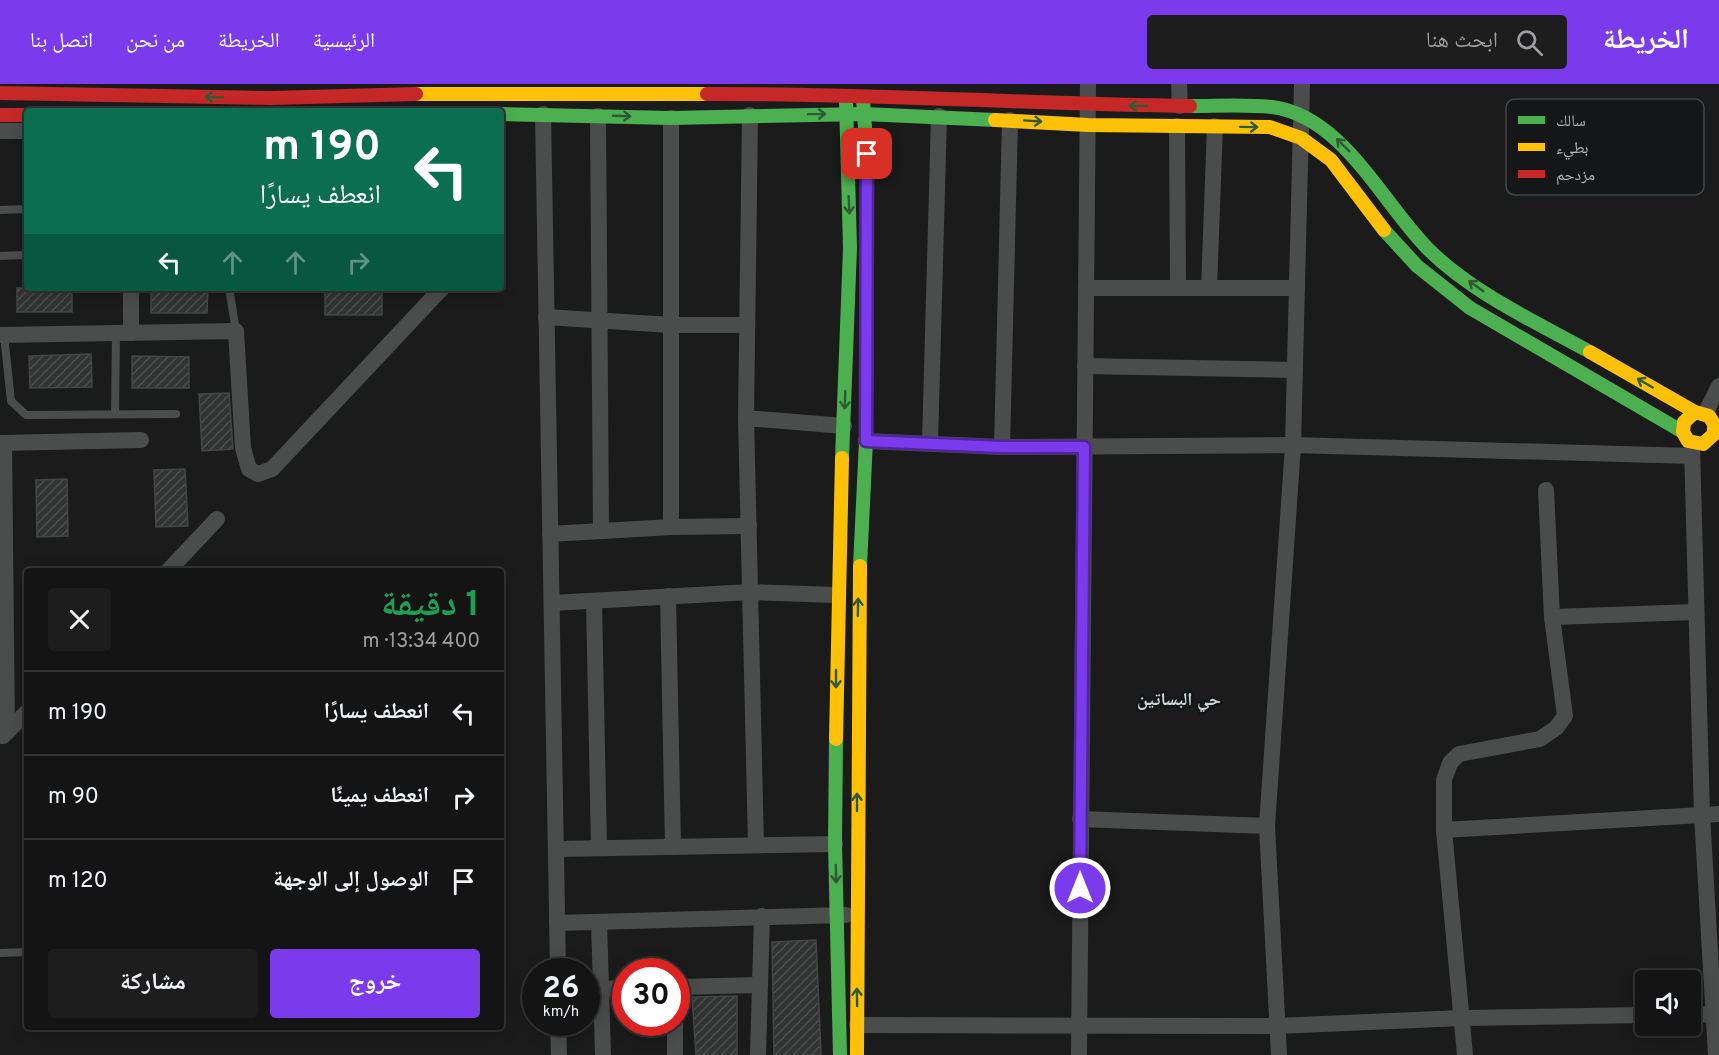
<!DOCTYPE html>
<html lang="ar">
<meta charset="utf-8">
<style>
:root{--surface:#141414;--page:#1d1d1d;--text:#f1f3f6;--muted:#9d9ea0;--line:#333334;--accent:#7c3aed}
body{margin:0;font-family:Overpass,"Noto Naskh Arabic",sans-serif;background:var(--page);color:var(--text);direction:rtl;height:100vh;display:flex;flex-direction:column;font-size:22px;white-space:nowrap}
*{box-sizing:border-box;margin:0}
p{font-size:20px;color:var(--muted)}
.icon{flex:none;width:33px;height:33px;fill:none;stroke:currentColor;stroke-width:2;stroke-linecap:round;stroke-linejoin:round}
.map{position:relative;flex:1;overflow:hidden;direction:ltr}
.sheet{position:absolute;left:24px;top:484px;width:480px;height:462px;display:flex;flex-direction:column;background:var(--surface);border-radius:6px;box-shadow:0 3px 15px #0003,0 0 0 2px var(--line);direction:rtl}
.sheet>*{flex:none}
.hud{position:absolute;left:24px;top:24px;width:480px;height:183px;border-radius:6px;box-shadow:0 3px 15px #0003,0 0 0 2px var(--line);direction:rtl;background:#0b6e4f;color:#fff;overflow:hidden}
.controls{position:absolute;left:1635px;top:886px;display:grid;gap:12px}
.controls a{display:grid;place-items:center;width:66px;height:66px;border-radius:6px;background:var(--surface);box-shadow:0 3px 15px #0003,0 0 0 2px var(--line);font-size:30px}
.speed{position:absolute;left:522px;top:874px;display:flex;gap:12px;font-size:30px;font-weight:700;text-align:center}
.speed>*{display:grid;place-content:center;width:78px;height:78px;border-radius:50%;background:var(--surface);box-shadow:0 3px 15px #0003,0 0 0 2px var(--line);line-height:1}
.speed small{font-size:15px;font-weight:400}
.speed .limit{border:9px solid #d22;background:#fff;color:#111}
.pin{position:absolute;display:grid;place-items:center;width:51px;height:51px;color:#fff;margin:-26px;border-radius:12px;box-shadow:0 3px 9px #0006}
.me{position:absolute;width:66px;margin:-33px;rotate:0deg;stroke-linejoin:round;filter:drop-shadow(0 0 4px #0008)}
.turn{display:flex;align-items:center;gap:21px;height:126px;padding:0 24px;font-size:27px}
.turn .icon{width:78px;height:78px;stroke-width:2.5}
.turn b{display:block;font-size:42px;line-height:51px}
.lanes{display:flex;align-items:center;height:57px;padding:0 24px;background:#0003;justify-content:center;gap:30px;direction:ltr}
.lanes .off{opacity:.35}
.round{display:grid;place-items:center;flex:none;width:63px;height:63px;border-radius:6px;background:var(--page)}
.overview{display:flex;align-items:center;justify-content:space-between;height:102px;padding:0 24px}
h1{font-size:36px;font-weight:700;line-height:45px;color:#1e9e55}
.button{display:flex;gap:12px;margin-top:auto;padding:12px 24px}
.button a{flex:1;height:69px;border-radius:6px;background:var(--accent);color:#fff;font-size:24px;font-weight:700;line-height:69px;text-align:center}
.button a+a{background:var(--page);color:var(--text)}
ul{padding:0;list-style:none}
li{display:flex;align-items:center;gap:18px;height:84px;padding:0 24px;border-top:2px solid var(--line)}
li div{flex:1}
li b{display:block;font-size:22px}
li em{font-style:normal}
header{display:flex;align-items:center;gap:36px;box-sizing:border-box;height:84px;padding:0 30px;background:var(--accent);color:#fff}
header strong{font-size:28px}
nav{display:flex;gap:33px;margin-inline-start:auto;font-size:21px}
.search{width:420px;height:54px;background:var(--page);display:flex;align-items:center;gap:15px;box-sizing:border-box;padding:0 21px;border-radius:6px;color:var(--muted);font-size:22px}
.map>svg:first-child{display:block}
.building{fill:url(#building-hatch);stroke:#444746;stroke-width:1.5}
.lines{fill:none;stroke-linecap:round;stroke-linejoin:round}
.lane{stroke:#4b4d4d;stroke-width:8}
.street{stroke:#4b4d4d;stroke-width:16}
.fast{stroke:#4caf50;stroke-width:14}
.slow{stroke:#ffc107;stroke-width:14}
.jam{stroke:#c62828;stroke-width:14}
.oneway{stroke:#2e5b31}
.route-casing{stroke:#51269a;stroke-width:15}
.route{stroke:#7c3aed;stroke-width:10}
.labels{text-anchor:middle;dominant-baseline:central;stroke-width:5;stroke-linejoin:round;paint-order:stroke}
.neighbourhood-label{font-size:18px;font-weight:bold;fill:#ced6d5;stroke:#151617}
.key{fill:#151617;stroke:#434747;stroke-width:1.5}
.key-label{font-size:16px;fill:#aebab8}
</style>
<header>
<strong>الخريطة</strong>
<div class="search"><svg class="icon" aria-label="search" viewBox="0 0 24 24"><circle cx="10" cy="10" r="6"/><path d="M15 15l6 6"/></svg>ابحث هنا</div>
<nav><a>الرئيسية</a><a>الخريطة</a><a>من نحن</a><a>اتصل بنا</a></nav>
</header>
<div class="map">
<svg width="1719" height="971" viewBox="0 0 1719 971">
<defs>
<pattern id="building-hatch" width="6" height="6" patternUnits="userSpaceOnUse" patternTransform="scale(1.5)"><rect width="6" height="6" fill="#323333"/><path d="M-1 1l2-2M0 6l6-6M5 7l2-2" fill="none" stroke="#4d4e4e"/></pattern>
</defs>
<rect width="100%" height="100%" fill="#1b1b1b"/>
<g class="building">
<rect x="17" y="204" width="55" height="24"/>
<path d="M151,204h57l-1,25h-56z"/>
<rect x="325" y="204" width="57" height="27"/>
<path d="M91,270l1,33 -62,1 -1,-32z"/>
<path d="M132,272l57,1v31h-57z"/>
<path d="M229,309l4,56 -31,2 -3,-57z"/>
<path d="M185,385l3,57 -32,1 -2,-57z"/>
<path d="M67,395l1,57 -31,1 -1,-57z"/>
<path d="M816,856l5,115h-47l-2,-113z"/>
<path d="M737,912v59h-41l-4,-58z"/>
</g>
<g class="lines">
<g class="lane">
<path d="M0,126l27,-1"/>
<path d="M0,172l27,-1"/>
<path d="M229,204l7,43"/>
<path d="M4,251l7,66 15,14 150,-1"/>
<path d="M115,330l1,-81"/>
<path d="M0,869l27,-1"/>
</g>
<g class="street">
<path d="M1179,0l1,22"/>
<path d="M543,30l15,858"/>
<path d="M750,31l-4,303 10,427"/>
<path d="M598,32l3,415"/>
<path d="M1177,42l1,162"/>
<path d="M0,47h27"/>
<path d="M1086,204h211"/>
<path d="M1209,204l6,-162"/>
<path d="M546,233l125,8h75"/>
<path d="M131,249v-45"/>
<path d="M0,251l236,-4 7,117 6,21 9,5 14,-5 170,-181"/>
<path d="M1085,282l210,4"/>
<path d="M1705,330l14,-28"/>
<path d="M746,334l98,8"/>
<path d="M866,357l136,6 291,-2 399,11"/>
<path d="M0,359l141,-3"/>
<path d="M4,359l3,289"/>
<path d="M930,359l9,-327"/>
<path d="M1002,363l8,-327"/>
<path d="M1692,363l10,368 14,240"/>
<path d="M1546,406l6,127"/>
<path d="M671,443v-409"/>
<path d="M550,450l121,-7 78,-1"/>
<path d="M167,488l50,-53"/>
<path d="M668,512l5,251"/>
<path d="M594,517l5,247"/>
<path d="M552,519l198,-11 87,3"/>
<path d="M3,652l24,-24"/>
<path d="M1080,735l187,7"/>
<path d="M1444,746l275,-16"/>
<path d="M557,765l278,-5"/>
<path d="M599,838l4,133"/>
<path d="M557,839l289,-8"/>
<path d="M676,903l84,-2"/>
<path d="M601,905l25,-1"/>
<path d="M1690,931l23,-1"/>
<path d="M558,939l1,32"/>
<path d="M675,939v32"/>
<path d="M857,941l420,1 184,-8 185,-3"/>
<path d="M758,971l4,-139"/>
<path d="M1079,971l9,-971"/>
<path d="M1279,971l-12,-229 26,-381 9,-361"/>
<path d="M1465,971l-21,-225v-50l6,-17 9,-9 81,-15 16,-11 9,-12 -13,-99 144,-5"/>
</g>
<g class="fast">
<path d="M1190,22c26,0 55,-2 82,1 71,9 110,96 157,143 45,44 107,72 161,102"/>
<path d="M501,30l170,4 193,-4 131,6"/>
<path d="M1384,146l33,36 53,42 213,124"/>
<path d="M842,374l8,-210 -4,-148"/>
<path d="M860,482l6,-125 1,-287 -4,-54"/>
<path d="M836,655l-1,105 5,211"/>
</g>
<g class="slow">
<path d="M416,10h291"/>
<path d="M995,36l93,5 182,2 31,11 30,22 53,70"/>
<path d="M1590,268l105,60 14,4 5,8v10l-11,10 -15,-3 -5,-9 1,-10 11,-10"/>
<path d="M836,655l6,-281"/>
<path d="M857,971l3,-489"/>
</g>
<g class="jam">
<path d="M0,9l272,5 144,-4"/>
<path d="M707,10c161,-1 321,10 483,12"/>
<path d="M0,31h27"/>
</g>
</g>
<defs><path id="oneway-shaft" d="M-6 0H5M1.5-3L5.5 0L1.5 3" fill="none" stroke-width="1.6" stroke-linecap="round" stroke-linejoin="round" transform="scale(1.5)"/></defs>
<g class="oneway">
<use href="#oneway-shaft" transform="translate(214 13) rotate(-179)"/>
<use href="#oneway-shaft" transform="translate(1138 22) rotate(-180)"/>
<use href="#oneway-shaft" transform="translate(817 30) rotate(-1)"/>
<use href="#oneway-shaft" transform="translate(622 32) rotate(2)"/>
<use href="#oneway-shaft" transform="translate(1033 37) rotate(4)"/>
<use href="#oneway-shaft" transform="translate(1249 43) rotate(1)"/>
<use href="#oneway-shaft" transform="translate(1343 61) rotate(-135)"/>
<use href="#oneway-shaft" transform="translate(849 121) rotate(88)"/>
<use href="#oneway-shaft" transform="translate(1476 202) rotate(-144)"/>
<use href="#oneway-shaft" transform="translate(1645 299) rotate(-150)"/>
<use href="#oneway-shaft" transform="translate(845 316) rotate(92)"/>
<use href="#oneway-shaft" transform="translate(858 523) rotate(-89)"/>
<use href="#oneway-shaft" transform="translate(836 595) rotate(90)"/>
<use href="#oneway-shaft" transform="translate(857 718) rotate(-90)"/>
<use href="#oneway-shaft" transform="translate(836 790) rotate(89)"/>
<use href="#oneway-shaft" transform="translate(857 913) rotate(-91)"/>
</g>
<g class="lines">
<g class="route-casing">
<path id="route" d="M867,70l-1,287 136,6h82l-4,441"/>
</g>
<use href="#route" class="route"/>
</g>
<g class="labels">
<g class="neighbourhood-label">
<text x="1179" y="616">حي البساتين</text>
</g>
</g>
<rect x="1506" y="15" width="198" height="96" rx="9" class="key"/>
<rect x="1518" y="32" width="27" height="8" fill="#4caf50"/>
<rect x="1518" y="59" width="27" height="8" fill="#ffc107"/>
<rect x="1518" y="86" width="27" height="8" fill="#c62828"/>
<g class="key-label">
<text x="1556" y="42">سالك</text>
<text x="1556" y="69">بطيء</text>
<text x="1556" y="96">مزدحم</text>
</g>
</svg>
<div class="controls">
<a><svg class="icon" aria-label="sound" viewBox="0 0 24 24"><path d="M4 9h4l5-4v14l-5-4H4zM17 9q2 3 0 6"/></svg></a>
</div>
<div class="speed"><div>26<small>km/h</small></div><div class="limit">30</div></div>
<div class="pin" style="left:867px;top:70px;background:#d93025"><svg class="icon" aria-label="arrive" viewBox="0 0 24 24"><path d="M6 21V4h12l-3 4 3 4H6"/></svg></div>
<svg class="me" style="left:1080px;top:804px" viewBox="-20 -20 40 40"><circle r="17" fill="#7c3aed" stroke="#fff" stroke-width="3"/><path d="M0-11L8 9 0 5-8 9z" fill="#fff"/></svg>
<div class="hud">
<div class="turn"><svg class="icon" aria-label="left" viewBox="0 0 24 24"><path d="M17 20v-9H6M10 6l-5 5 5 5"/></svg><div><b>190 m</b>انعطف يسارًا</div></div>
<div class="lanes"><svg class="icon" aria-label="left" viewBox="0 0 24 24"><path d="M17 20v-9H6M10 6l-5 5 5 5"/></svg><svg class="icon off" aria-label="ahead" viewBox="0 0 24 24"><path d="M12 20V5M6 11l6-6 6 6"/></svg><svg class="icon off" aria-label="ahead" viewBox="0 0 24 24"><path d="M12 20V5M6 11l6-6 6 6"/></svg><svg class="icon off" aria-label="right" viewBox="0 0 24 24"><path d="M7 20v-9h11M14 6l5 5-5 5"/></svg></div>
</div>
<section class="sheet">
<div class="overview"><div><h1>1 دقيقة</h1><p>400 m · 13:34</p></div><a class="round"><svg class="icon" aria-label="close" viewBox="0 0 24 24"><path d="M6 6l12 12M18 6L6 18"/></svg></a></div>
<ul>
<li><svg class="icon" aria-label="left" viewBox="0 0 24 24"><path d="M17 20v-9H6M10 6l-5 5 5 5"/></svg><div><b>انعطف يسارًا</b></div><em>190 m</em></li>
<li><svg class="icon" aria-label="right" viewBox="0 0 24 24"><path d="M7 20v-9h11M14 6l5 5-5 5"/></svg><div><b>انعطف يمينًا</b></div><em>90 m</em></li>
<li><svg class="icon" aria-label="arrive" viewBox="0 0 24 24"><path d="M6 21V4h12l-3 4 3 4H6"/></svg><div><b>الوصول إلى الوجهة</b></div><em>120 m</em></li>
</ul>
<div class="button"><a>خروج</a><a>مشاركة</a></div>
</section>
</div>
